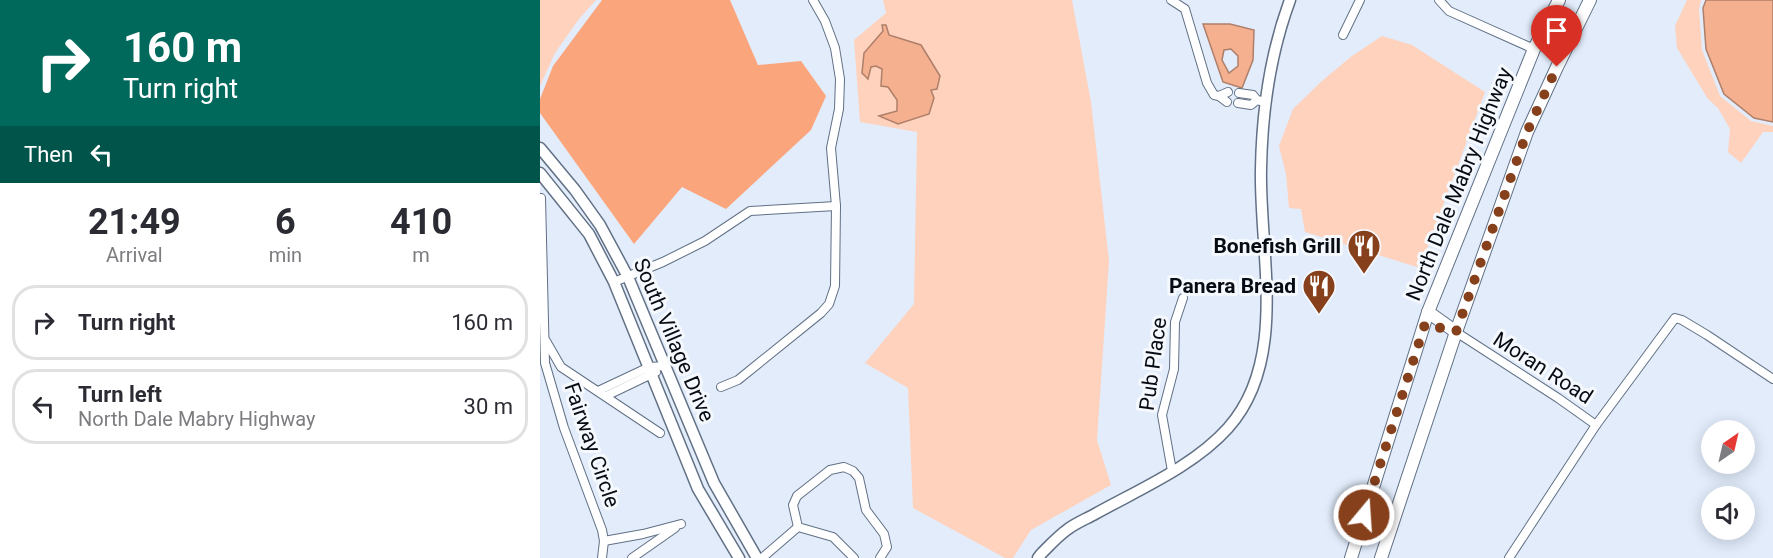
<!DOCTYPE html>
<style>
:root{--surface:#fff;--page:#f7f7f7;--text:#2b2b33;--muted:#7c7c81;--line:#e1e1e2}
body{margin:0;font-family:Roboto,sans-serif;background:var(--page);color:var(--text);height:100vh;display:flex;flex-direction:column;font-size:22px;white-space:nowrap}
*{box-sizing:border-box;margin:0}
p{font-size:20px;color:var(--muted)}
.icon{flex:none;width:33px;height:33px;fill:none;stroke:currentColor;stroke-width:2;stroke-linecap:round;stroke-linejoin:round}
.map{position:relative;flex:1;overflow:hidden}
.sheet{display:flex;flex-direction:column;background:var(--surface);width:540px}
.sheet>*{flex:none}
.banner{background:#00695c;color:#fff;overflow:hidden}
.needle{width:39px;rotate:34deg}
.controls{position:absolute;left:1161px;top:420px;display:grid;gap:12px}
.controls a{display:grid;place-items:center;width:54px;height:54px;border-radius:50%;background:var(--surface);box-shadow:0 3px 15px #0003;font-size:30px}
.pin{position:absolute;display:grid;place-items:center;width:51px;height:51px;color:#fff;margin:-62px -26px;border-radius:50% 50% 50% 0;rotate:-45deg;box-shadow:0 0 6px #0007}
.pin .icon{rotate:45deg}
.me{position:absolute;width:66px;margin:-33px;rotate:18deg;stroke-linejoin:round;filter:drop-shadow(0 0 4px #0008)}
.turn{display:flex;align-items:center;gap:21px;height:126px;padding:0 24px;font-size:27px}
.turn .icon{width:78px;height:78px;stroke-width:2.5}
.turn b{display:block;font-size:42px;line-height:51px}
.then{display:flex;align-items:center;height:57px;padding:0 24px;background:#0003;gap:12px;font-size:22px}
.eta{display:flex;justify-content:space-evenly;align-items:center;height:102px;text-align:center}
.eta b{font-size:36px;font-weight:700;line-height:42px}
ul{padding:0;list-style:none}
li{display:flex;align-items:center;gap:18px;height:75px;margin:0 12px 9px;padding:0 12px;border:3px solid var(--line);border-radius:24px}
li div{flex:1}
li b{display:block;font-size:22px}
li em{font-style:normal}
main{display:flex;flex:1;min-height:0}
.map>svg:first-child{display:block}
.green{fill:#ffd2bd}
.forest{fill:#fba57c}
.water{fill:#f5b08f;stroke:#ae7f6a;stroke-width:1.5;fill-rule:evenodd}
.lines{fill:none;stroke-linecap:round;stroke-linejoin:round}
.street-casing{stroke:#617085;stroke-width:10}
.secondary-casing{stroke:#617085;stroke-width:13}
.primary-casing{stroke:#617085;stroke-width:14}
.street{stroke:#fff;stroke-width:8}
.secondary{stroke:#fff;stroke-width:10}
.primary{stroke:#fff;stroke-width:12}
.route{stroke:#86401b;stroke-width:10;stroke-dasharray:0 18}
.labels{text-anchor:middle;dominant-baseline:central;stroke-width:6;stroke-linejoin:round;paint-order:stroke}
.street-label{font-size:21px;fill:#070c14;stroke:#f5f9fd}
.poi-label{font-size:21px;font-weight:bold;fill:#070c14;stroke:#f5f9fd;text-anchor:end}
</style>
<main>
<section class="sheet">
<div class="banner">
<div class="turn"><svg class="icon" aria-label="right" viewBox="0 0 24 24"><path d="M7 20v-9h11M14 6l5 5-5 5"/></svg><div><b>160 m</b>Turn right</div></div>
<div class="then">Then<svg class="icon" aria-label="left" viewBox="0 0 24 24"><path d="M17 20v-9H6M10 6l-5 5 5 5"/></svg></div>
</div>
<div class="eta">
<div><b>21:49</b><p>Arrival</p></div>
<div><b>6</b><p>min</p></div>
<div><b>410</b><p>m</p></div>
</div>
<ul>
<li><svg class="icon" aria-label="right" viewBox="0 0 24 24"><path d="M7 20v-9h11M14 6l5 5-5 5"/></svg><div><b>Turn right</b></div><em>160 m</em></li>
<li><svg class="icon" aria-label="left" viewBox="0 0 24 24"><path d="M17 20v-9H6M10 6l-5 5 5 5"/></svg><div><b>Turn left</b><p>North Dale Mabry Highway</p></div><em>30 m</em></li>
</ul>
</section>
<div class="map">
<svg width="1233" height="558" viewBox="0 0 1233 558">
<rect width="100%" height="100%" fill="#e2ecfb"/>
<g class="green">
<path d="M0,0h56l-17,19 -24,34 -15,33z"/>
<path d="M343,0h189l19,102 18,159 -12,179 14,45 -80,45 -18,28h-8l-92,-50 -5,-120 -43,-25 49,-59 3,-172 -57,-10 -6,-82 32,-27z"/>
<path d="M1147,0h14l-2,9 3,41 18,46 31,25 22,5v6h-10l-22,31 -13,-11 2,-23 -12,-21 -10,-9 -31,-51 -2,-22z"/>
<path d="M842,36l30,9 73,47 -65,176 -115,-36 -4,-23 -12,-1 -3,-34 -7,-28 14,-37 30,-29 29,-24z"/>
</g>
<path class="forest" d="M62,0h128l28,65 43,-4 25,35 -15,34 -85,79 -44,-22 -48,57 -94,-131v-14l13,-33z"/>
<g class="water">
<path d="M1166,0h67v122l-19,-4 -30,-24 -18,-45 -3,-41z"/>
<path d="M663,24h27l24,6 -1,30 -11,28 -19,-6zM691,49l7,7v10l-9,7 -7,-13 2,-10z"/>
<path d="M342,25h4l3,10 32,10 19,31 -3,13 -6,1 3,8 -5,16 -31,10 -19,-8 18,-5v-11l-9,-13 -7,-1 1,-17 -6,-3 -5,1 -3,12 -6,-6 2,-20 19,-22z"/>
</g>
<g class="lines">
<g class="street-casing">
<g id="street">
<path d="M631,0l14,9 22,74 7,12 5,1 8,6"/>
<path d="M899,0l10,11 85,38"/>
<path d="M803,35l17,-35"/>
<path d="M699,93l14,2 4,5 8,2"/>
<path d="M679,96l9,-4"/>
<path d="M698,103l13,2 6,-5"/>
<path d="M1,198l4,165 19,65 38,102 2,11 -2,17"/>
<path d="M74,282l49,-20 42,-21 45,-30 86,-5"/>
<path d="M916,332l102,66 38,27"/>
<path d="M6,341l15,26 99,66"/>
<path d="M181,387l17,-7 83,-67 8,-9 6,-18 1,-80 -5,-58 8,-39 1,-30 -5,-31 -10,-27 -12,-21"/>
<path d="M58,391l51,-24 17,-1"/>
<path d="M66,396l50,-24"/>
<path d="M632,471l-10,-56 12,-46 1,-47 8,-24"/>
<path d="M64,541l39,-7 38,-10"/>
<path d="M92,558l43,-30"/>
<path d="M222,558l36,-31"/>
<path d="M314,558l-21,-21 -35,-10 -5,-22 4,-9 33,-26 14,-3 9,4 6,7 7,32 18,24 3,13 -7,11"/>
<path d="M969,558l87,-133 79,-107 7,2 25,15 66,44"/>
</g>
</g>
<g class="secondary-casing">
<g id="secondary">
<path d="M0,148l35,42 25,35 28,52 86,206 43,75"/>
<path d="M0,173l49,61 25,48 84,207 41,69"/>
<path d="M498,558l3,-4c8,-8 17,-18 27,-25 8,-6 18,-10 27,-15 45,-25 99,-48 133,-86 61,-68 31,-176 33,-259 1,-58 9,-115 29,-169"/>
</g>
</g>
<g class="primary-casing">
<g id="primary">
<path d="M888,312l28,20"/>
<path d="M811,558l77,-246 106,-263 25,-49"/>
<path d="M841,558l75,-226 71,-200 30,-65 33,-67"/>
</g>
</g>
<use href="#street" class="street"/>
<use href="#secondary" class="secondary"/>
<use href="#primary" class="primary"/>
</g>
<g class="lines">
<path class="route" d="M824,515l61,-191 31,8 71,-200 30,-65"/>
</g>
<defs>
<g id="restaurant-pin" transform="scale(1.725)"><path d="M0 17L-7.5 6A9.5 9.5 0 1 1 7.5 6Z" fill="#86401b" stroke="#f5f9fd"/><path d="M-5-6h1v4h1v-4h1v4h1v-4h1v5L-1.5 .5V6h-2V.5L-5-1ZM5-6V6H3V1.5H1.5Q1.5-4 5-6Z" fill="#fff"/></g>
</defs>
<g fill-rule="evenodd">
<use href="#restaurant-pin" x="824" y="246"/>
<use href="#restaurant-pin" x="779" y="286"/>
</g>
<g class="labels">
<g class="street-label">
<text transform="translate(919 184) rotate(-68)">North Dale Mabry Highway</text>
<text transform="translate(134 340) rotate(67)">South Village Drive</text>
<text transform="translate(613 364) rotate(-82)">Pub Place</text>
<text transform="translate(1003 368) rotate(33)">Moran Road</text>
<text transform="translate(52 445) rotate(71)">Fairway Circle</text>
</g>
<g class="poi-label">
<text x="801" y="246">Bonefish Grill</text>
<text x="756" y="286">Panera Bread</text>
</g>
</g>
</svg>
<div class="controls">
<a><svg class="needle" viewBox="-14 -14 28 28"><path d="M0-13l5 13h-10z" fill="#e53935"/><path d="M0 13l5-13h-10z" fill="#7c7c81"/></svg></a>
<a><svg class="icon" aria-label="sound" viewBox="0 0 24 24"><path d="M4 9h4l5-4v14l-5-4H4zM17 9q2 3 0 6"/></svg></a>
</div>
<div class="pin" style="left:1017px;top:67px;background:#d93025"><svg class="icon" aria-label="arrive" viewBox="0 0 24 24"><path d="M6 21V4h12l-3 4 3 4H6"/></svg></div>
<svg class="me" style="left:824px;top:515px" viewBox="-20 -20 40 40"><circle r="17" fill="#86401b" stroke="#fff" stroke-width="3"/><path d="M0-11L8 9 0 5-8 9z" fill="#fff"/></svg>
</div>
</main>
